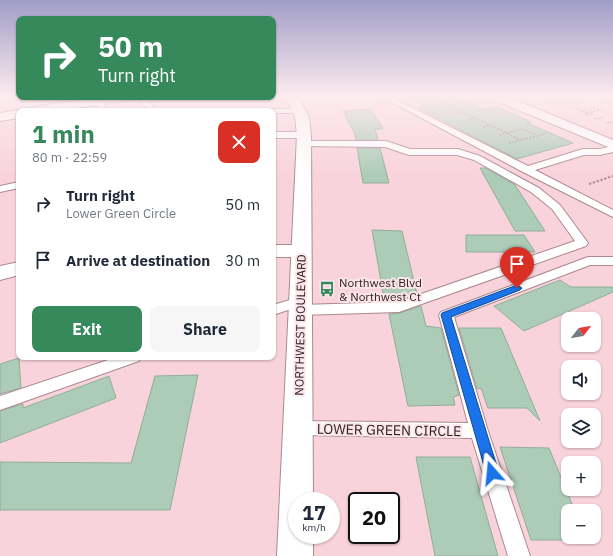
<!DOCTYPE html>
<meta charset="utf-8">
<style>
:root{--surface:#fff;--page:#f6f6f7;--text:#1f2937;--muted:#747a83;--accent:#35895b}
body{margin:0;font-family:"IBM Plex Sans",sans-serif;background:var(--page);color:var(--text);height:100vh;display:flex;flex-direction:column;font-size:15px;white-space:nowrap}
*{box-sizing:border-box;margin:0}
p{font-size:13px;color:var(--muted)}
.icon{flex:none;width:22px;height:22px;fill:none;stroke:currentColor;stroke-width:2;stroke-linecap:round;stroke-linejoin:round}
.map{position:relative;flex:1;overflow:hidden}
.details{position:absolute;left:16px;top:108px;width:260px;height:252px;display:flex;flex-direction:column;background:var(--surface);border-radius:8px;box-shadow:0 1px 3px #0004}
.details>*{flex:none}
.banner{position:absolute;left:16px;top:16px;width:260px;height:84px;border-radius:8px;box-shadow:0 1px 3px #0004;background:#35895b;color:#fff;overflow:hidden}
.needle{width:26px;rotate:59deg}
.fabs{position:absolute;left:561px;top:312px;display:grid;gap:8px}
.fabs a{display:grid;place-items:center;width:40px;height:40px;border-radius:8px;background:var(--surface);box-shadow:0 1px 3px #0004;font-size:20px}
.speed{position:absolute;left:288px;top:492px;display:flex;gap:8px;font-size:20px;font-weight:700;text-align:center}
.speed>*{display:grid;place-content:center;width:52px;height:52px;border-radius:50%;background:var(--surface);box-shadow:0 1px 3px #0004;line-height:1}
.speed small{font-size:10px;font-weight:400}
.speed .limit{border:2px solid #111;border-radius:6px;background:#fff;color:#111}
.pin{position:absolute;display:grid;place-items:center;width:34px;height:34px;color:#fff;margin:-41px -17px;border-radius:50% 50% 50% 0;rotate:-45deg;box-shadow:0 0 4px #0007}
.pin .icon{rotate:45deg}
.me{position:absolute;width:44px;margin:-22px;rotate:342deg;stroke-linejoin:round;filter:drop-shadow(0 0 3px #0008)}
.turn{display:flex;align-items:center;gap:14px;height:84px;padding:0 16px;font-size:18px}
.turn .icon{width:52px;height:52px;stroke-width:2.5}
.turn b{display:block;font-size:28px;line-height:34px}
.round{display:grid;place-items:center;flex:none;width:42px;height:42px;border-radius:8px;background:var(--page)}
.headline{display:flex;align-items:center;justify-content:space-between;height:68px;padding:0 16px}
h1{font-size:24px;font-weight:700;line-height:30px;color:var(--accent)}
.button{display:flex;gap:8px;margin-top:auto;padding:8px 16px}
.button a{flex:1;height:46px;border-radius:8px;background:var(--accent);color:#fff;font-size:16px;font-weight:700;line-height:46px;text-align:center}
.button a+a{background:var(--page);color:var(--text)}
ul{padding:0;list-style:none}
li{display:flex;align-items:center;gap:12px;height:56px;padding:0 16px}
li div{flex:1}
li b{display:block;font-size:15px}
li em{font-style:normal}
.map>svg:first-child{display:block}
.building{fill:#adccb7;stroke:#90ae9a}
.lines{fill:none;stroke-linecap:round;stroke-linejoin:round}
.service-casing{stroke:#ac8991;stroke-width:2}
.minor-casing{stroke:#ac8991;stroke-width:2}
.tertiary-casing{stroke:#ac8991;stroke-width:2}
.secondary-casing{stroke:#ac8991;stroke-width:2}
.path-far1{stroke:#ae9198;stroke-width:1.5;stroke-dasharray:2 1.5;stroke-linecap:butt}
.path{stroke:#ae9198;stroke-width:2;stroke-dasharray:2.5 1.5;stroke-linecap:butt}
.service{fill:#fff;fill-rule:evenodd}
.minor{fill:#fff;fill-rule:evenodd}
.tertiary{fill:#fff;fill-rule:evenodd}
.secondary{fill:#fff;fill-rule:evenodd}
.route{fill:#1a73e8;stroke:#114b97}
.labels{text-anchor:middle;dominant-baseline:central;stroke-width:4;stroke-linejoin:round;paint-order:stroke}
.poi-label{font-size:12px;fill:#2f2225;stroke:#fce5ea;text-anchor:start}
.street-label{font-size:12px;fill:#2f2225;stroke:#fce5ea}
.near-street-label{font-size:14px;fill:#2f2225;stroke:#fce5ea}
</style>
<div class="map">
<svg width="613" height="556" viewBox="0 0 613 556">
<rect width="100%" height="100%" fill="#f9d3dc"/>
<g class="building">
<path d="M407,97h48l29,13 13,-3 34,15 -4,1 46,20 -56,16 -100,-52h9z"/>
<path d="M371,109l12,20h-8l3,11h-22l-1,-6 -12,-23z"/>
<path d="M357,148h23l9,35h-26z"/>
<path d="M480,168h6l29,17 30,46h-30z"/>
<path d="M372,230l30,1 15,63 -19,7h-11l-2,-8h-2z"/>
<path d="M466,235h58l11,17h-69z"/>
<path d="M560,280l11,7h42v5l-89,39 -30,-25z"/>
<path d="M421,306l5,20 15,2 18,67 -6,2 2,8 -47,1 -19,-92 11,-1z"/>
<path d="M459,328h42l39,93 -13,-13h-39l-7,-20 -4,1z"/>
<path d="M19,358l2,30 -21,6v-30z"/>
<path d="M198,375l-28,135h-170v-48l131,1 24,-87z"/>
<path d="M109,376l7,22 -116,45v-32l23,-7v4z"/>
<path d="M500,447l49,1 26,63h-7v26h18l1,3h-56z"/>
<path d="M416,457h54l28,99h-63z"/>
</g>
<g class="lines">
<g class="service-casing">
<g id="service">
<path d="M137,97h8l12,14h-8z"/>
<path d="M382,97h9l137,69 55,-17h17l13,-3v6l-13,3h-16l-49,15 78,40v7l-90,-45z"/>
<path d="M606,97h7v3z"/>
<path d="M95,99h6l7,12h-8l-6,-10z"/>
<path d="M270,109h29l4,2 -4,2h-26v-2h-4z"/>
<path d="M273,132h31l4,3 -4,3h-31z"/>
<path d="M304,141h82l24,8h48l22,7 59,32 21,17 28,38 -2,3 -187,66 -99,3 -5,-2 -2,-3 1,-2 -21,7v-10l27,-8 5,1 2,3 -2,3 -4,1 97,-3 177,-61 -23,-32 -21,-17 -57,-32 -17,-5h-48l-24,-8 -84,-1 -1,-2z"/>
<path d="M19,182v6l-19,4v-6z"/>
<path d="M588,257h25v8h-23l-136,52 34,114 42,125h-22l-36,-118 -174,-3 -6,-2 -3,-5 3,-5 6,-2 170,2 -29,-108 2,-3z"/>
<path d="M117,357h25l-3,4 -139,49v-14z"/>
</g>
</g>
<g class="minor-casing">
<g id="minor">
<path d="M492,97h16l105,43v9l-119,-49z"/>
<path d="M273,245h28l7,2 3,4 -3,4 -7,2h-28z"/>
<path d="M19,262v13l-19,5v-14z"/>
</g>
</g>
<g class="tertiary-casing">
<g id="tertiary">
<path d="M99,97h29l-2,3 -4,1 -63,10h-31l2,-3 5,-1z"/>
<path d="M19,110l4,1h-4v7l-19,3v-8z"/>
</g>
</g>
<g class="secondary-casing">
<path id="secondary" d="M286,97h12l11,20 2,18 2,366h-16v34h16v21h-36l20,-421 -2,-18z"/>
</g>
<g class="path-far1">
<path d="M546,97l41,16 -3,1"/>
<path d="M444,103l77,37"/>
<path d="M566,104l13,-3"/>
<path d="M440,108l43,-9"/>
<path d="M583,111l13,-4"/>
<path d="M455,113l7,-1"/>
<path d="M587,113l15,-4"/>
<path d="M587,115l7,-2"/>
<path d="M594,119l10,-2"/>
<path d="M468,120l7,-2"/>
<path d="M607,123l6,-1"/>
<path d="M483,127l7,-2"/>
<path d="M499,135l23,-6 14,6"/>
<path d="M509,143l36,-9"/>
</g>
<path class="path" d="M589,184l24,-8"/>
<use href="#service" class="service"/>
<use href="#minor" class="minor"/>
<use href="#tertiary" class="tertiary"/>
<use href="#secondary" class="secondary"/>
</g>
<linearGradient id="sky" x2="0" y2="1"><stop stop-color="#a19dc6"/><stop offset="0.55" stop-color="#fcebef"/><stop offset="1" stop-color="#fcebef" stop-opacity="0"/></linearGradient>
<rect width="613" height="175" fill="url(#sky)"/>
<path class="route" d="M517,285l5,3 -2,2 -69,27 48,156 -2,4 -5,2 -4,-2 -2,-4 -45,-158 1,-2z"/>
<defs>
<g id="bus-bare" transform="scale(1.2)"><path d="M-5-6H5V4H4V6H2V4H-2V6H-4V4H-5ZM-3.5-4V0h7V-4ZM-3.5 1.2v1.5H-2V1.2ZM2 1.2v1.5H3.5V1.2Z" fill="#35895b" stroke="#fce5ea" stroke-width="2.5" paint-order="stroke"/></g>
</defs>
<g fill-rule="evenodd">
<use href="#bus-bare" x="327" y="289"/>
</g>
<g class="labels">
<g class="poi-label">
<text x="339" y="282">Northwest Blvd<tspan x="339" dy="14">&amp; Northwest Ct</tspan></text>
</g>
<g class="street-label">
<text transform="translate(300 325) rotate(-89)">NORTHWEST BOULEVARD</text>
</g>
<g class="near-street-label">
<text transform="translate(389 430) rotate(1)">LOWER GREEN CIRCLE</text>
</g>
</g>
</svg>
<div class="fabs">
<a><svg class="needle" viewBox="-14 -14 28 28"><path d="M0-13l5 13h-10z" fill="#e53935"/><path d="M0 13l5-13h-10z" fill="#747a83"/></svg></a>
<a><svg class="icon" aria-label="sound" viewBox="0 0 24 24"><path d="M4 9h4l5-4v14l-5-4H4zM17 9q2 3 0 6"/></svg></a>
<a><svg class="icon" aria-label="layers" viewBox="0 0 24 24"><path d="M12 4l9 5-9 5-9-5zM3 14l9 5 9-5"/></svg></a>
<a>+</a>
<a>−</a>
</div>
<div class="speed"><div>17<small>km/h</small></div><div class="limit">20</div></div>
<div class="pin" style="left:517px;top:288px;background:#d93025"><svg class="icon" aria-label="arrive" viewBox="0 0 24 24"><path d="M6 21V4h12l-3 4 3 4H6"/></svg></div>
<svg class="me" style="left:492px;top:473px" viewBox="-20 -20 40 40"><path d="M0-17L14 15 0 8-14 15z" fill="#1a73e8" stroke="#fff" stroke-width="4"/></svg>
<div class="banner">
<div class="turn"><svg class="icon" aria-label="right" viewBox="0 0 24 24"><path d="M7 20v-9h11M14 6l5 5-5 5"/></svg><div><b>50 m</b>Turn right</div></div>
</div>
<section class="details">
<div class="headline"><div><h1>1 min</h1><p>80 m · 22:59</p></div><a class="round" style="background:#d93025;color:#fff"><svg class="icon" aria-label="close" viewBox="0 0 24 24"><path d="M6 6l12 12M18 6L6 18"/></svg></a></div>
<ul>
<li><svg class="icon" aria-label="right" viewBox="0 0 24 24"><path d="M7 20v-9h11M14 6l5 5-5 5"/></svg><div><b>Turn right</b><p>Lower Green Circle</p></div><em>50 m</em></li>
<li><svg class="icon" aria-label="arrive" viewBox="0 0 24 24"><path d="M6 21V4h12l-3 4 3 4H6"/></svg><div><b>Arrive at destination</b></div><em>30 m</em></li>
</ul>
<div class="button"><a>Exit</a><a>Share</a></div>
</section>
</div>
